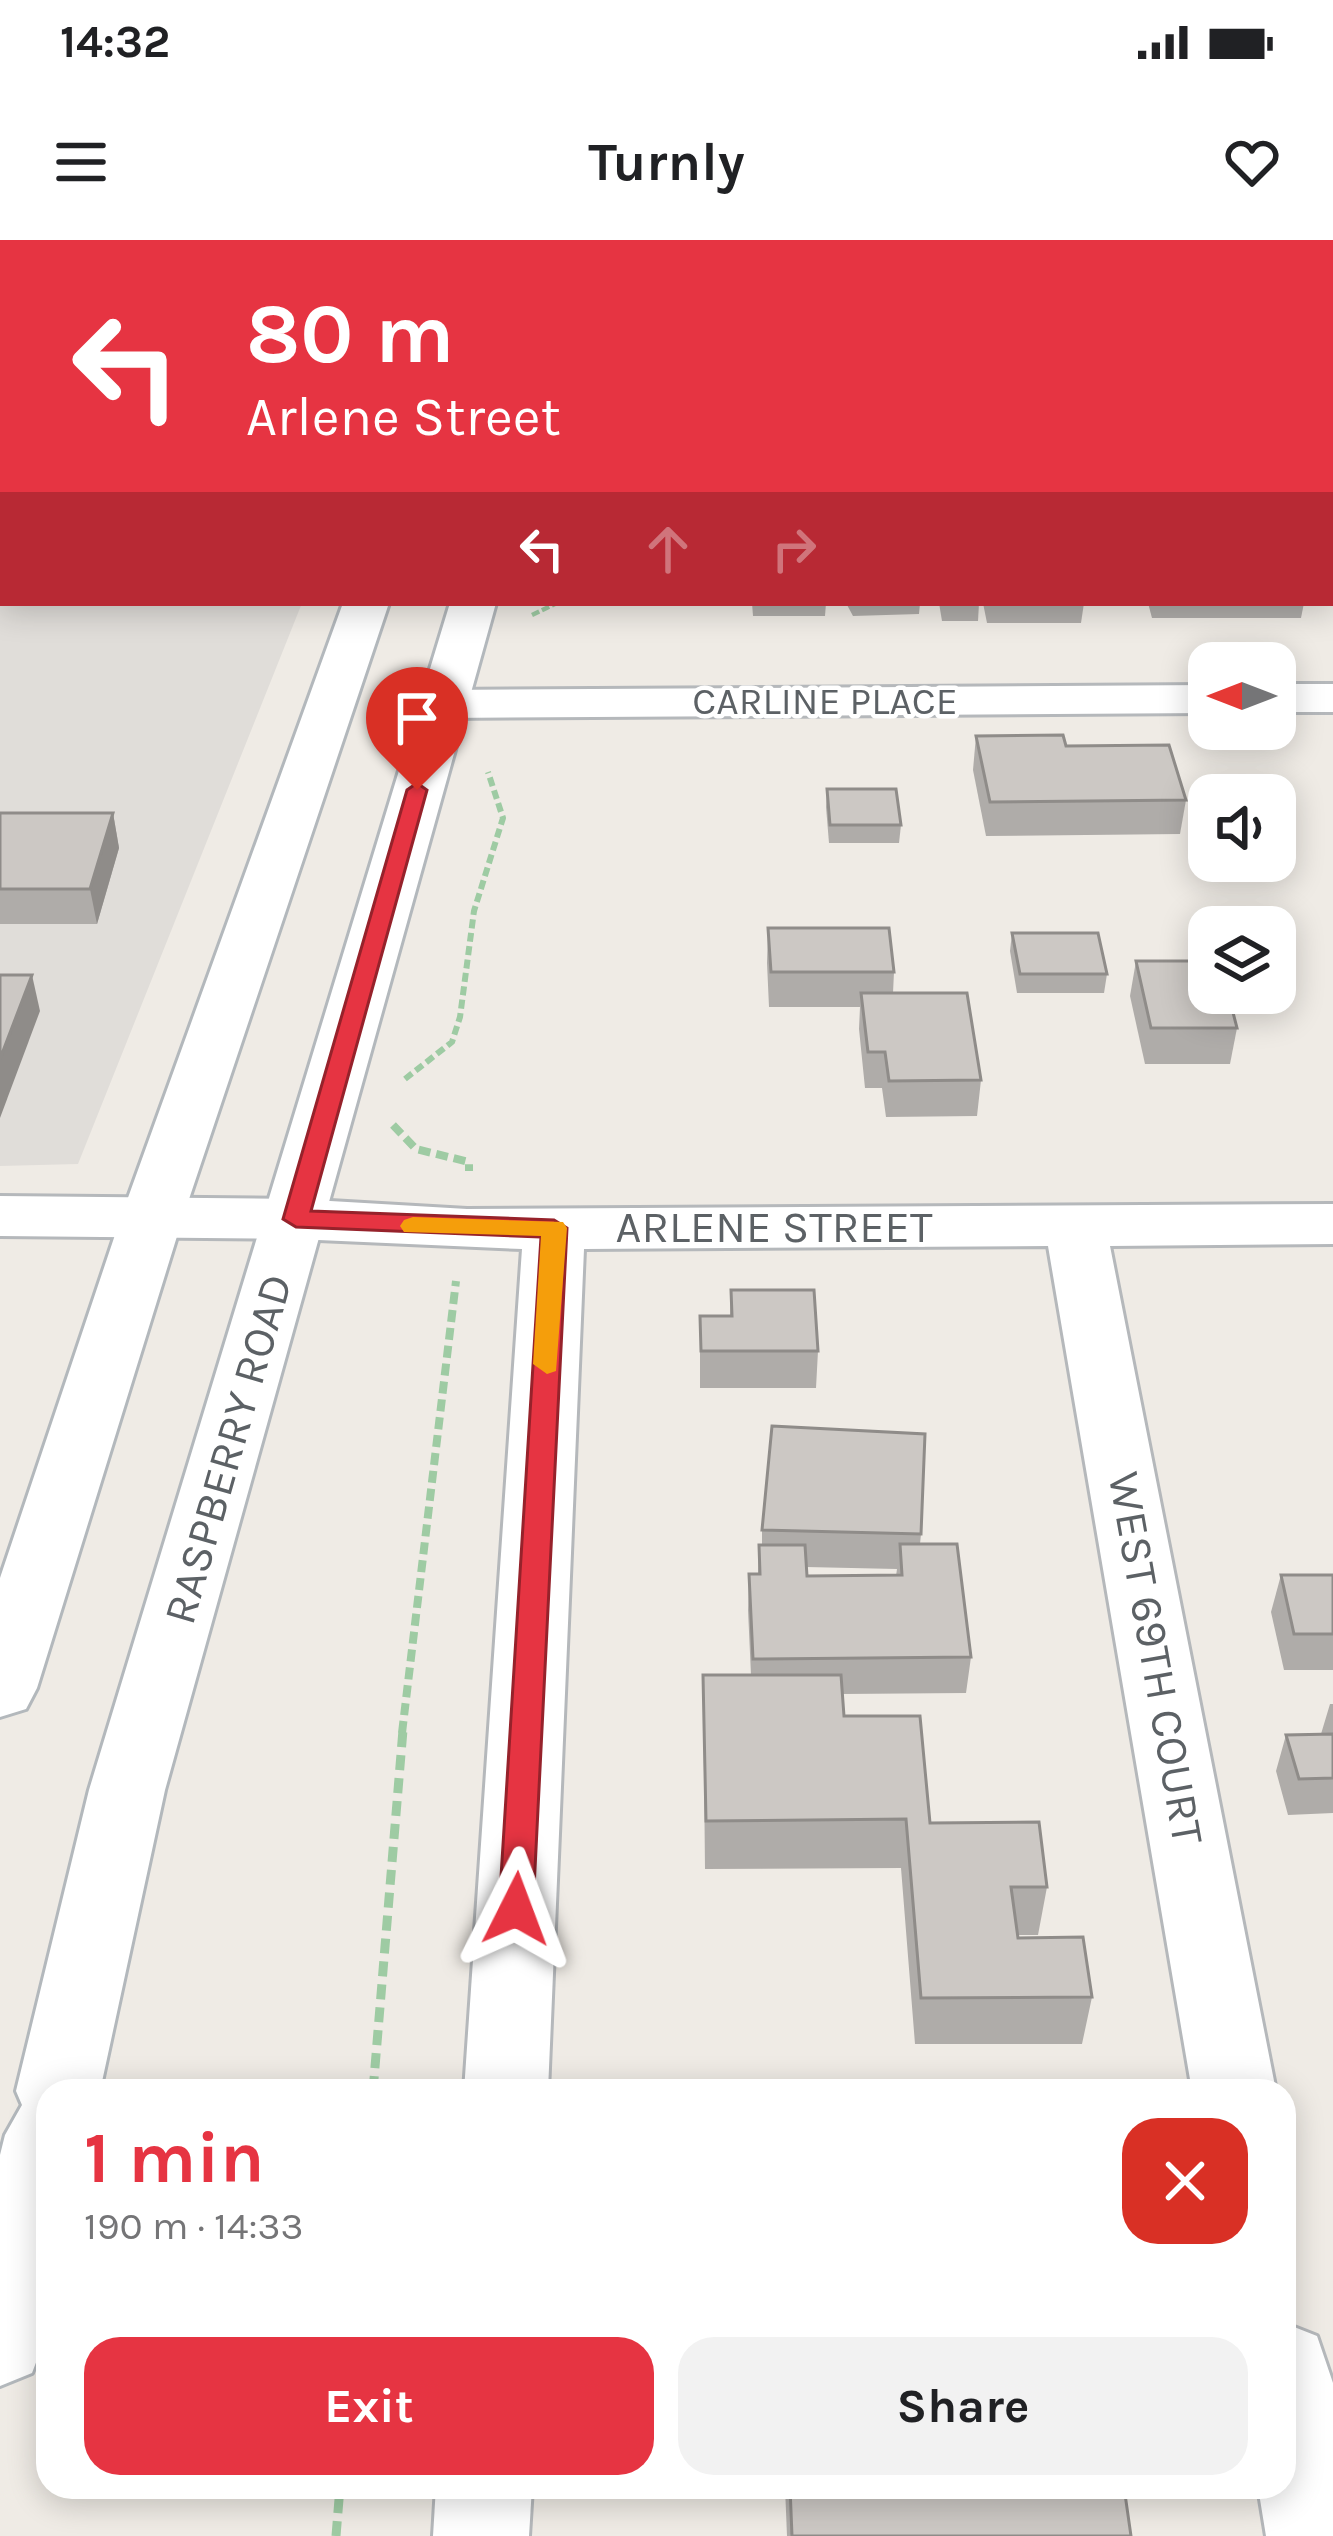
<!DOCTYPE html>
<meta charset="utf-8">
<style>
:root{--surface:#fff;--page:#f2f2f2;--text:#202124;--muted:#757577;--accent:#e63442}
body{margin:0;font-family:Karla,sans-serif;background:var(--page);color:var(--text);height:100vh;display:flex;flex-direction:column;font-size:45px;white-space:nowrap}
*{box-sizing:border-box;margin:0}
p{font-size:39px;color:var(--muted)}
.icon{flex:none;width:66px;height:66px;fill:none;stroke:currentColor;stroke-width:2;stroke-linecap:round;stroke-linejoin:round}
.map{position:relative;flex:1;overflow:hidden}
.side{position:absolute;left:36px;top:1839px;width:1260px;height:420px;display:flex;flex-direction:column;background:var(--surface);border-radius:36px;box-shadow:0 6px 30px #0003}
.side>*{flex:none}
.banner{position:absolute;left:0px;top:0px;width:1335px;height:366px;box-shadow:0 6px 30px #0003;background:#e63442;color:#fff;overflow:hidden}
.needle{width:78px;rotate:270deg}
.controls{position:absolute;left:1188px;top:402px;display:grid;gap:24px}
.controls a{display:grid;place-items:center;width:108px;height:108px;border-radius:24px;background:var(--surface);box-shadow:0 6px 30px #0003;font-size:60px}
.pin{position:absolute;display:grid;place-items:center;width:102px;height:102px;color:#fff;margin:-123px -51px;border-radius:50% 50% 50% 0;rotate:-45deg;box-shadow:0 0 12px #0007}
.pin .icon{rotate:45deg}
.me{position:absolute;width:132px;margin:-66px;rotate:3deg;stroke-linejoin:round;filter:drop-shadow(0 0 9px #0008)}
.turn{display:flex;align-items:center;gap:42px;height:252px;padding:0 48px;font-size:54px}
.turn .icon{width:156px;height:156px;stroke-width:2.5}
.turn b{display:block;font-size:84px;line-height:102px}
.lanes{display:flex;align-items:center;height:114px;padding:0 48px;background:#0003;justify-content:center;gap:60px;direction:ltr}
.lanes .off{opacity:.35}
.round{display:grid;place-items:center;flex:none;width:126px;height:126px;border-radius:36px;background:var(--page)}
.overview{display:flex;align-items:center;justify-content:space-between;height:204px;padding:0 48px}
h1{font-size:72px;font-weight:700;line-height:90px;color:var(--accent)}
.cta{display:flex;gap:24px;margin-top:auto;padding:24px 48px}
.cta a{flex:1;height:138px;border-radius:36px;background:var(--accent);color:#fff;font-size:48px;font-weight:700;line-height:138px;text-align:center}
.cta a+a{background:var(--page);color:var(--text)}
.status{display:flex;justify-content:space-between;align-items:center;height:84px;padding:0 60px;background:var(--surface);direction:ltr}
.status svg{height:33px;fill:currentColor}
header{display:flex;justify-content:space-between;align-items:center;height:156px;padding:0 48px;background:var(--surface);font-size:54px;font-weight:700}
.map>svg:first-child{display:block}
.industrial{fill:#e0ddd9}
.green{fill:#c7e6c2}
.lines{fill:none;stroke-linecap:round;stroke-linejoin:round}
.minor-casing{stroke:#b5b8bb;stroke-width:6}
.secondary-casing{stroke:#b3b8bc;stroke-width:6}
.path-far3{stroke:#9ecba3;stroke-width:4.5;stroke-dasharray:8 3;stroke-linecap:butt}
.path-far2{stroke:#9ecba3;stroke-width:6;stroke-dasharray:9 4.5;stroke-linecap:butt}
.path-far1{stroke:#9ecba3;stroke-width:8;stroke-dasharray:12 6;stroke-linecap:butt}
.path{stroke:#9ecba3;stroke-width:9;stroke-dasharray:15 8;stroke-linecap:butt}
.minor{fill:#fff;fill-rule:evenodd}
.secondary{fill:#fff;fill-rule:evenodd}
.wall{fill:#afaca9;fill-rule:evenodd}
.shaded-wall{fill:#8f8c89}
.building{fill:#ccc8c4;stroke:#8f8c89;stroke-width:3}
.route{fill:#e63442;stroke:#96222b;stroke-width:3}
.slow{fill:#f59e0b}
.labels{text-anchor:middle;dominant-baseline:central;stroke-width:9;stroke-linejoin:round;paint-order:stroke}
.far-street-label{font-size:39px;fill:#5c6165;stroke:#fff}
.street-label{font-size:45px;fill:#5c6165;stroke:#fff}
</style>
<div class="status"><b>14:32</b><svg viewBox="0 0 49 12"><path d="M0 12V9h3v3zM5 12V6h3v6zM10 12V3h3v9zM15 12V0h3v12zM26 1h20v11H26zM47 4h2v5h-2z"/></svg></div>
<header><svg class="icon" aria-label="menu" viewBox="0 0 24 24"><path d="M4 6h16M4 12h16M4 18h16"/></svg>Turnly<svg class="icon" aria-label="heart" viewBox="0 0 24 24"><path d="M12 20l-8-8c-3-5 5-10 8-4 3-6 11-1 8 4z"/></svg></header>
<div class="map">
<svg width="1333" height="2296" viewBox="0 0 1333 2296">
<rect width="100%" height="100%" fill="#efebe5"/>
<path class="industrial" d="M0,122l3,241h299l-224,561 -78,2z"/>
<path class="green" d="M0,0h413l-410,3 -3,119z"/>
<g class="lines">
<g class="minor-casing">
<g id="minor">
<rect x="1332" y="116" width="1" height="24"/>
<rect x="1275" y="444" width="58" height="28"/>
<path d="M1209,445v28l-768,5 -17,-4 -7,-10 7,-10 17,-4z"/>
<path d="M0,956l296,3 171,10 866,-5v40l-223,2 166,845h-84l-144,-845 -464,3 -36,842h-84l58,-842 -226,-10 -296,-3z"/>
<path d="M1284,2083l33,13 16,47v153h-67l-8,-49h26z"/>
<path d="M436,2247h96l-3,49h-96z"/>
</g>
</g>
<g class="secondary-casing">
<g id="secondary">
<path d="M467,0h36l-37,3z"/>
<path d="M570,0h36l-37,3z"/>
<path d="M343,363h46l-206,614 -146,471 -11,21 -26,8v-139l121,-361z"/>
<path d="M450,363h46l-331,1187 -65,301h-52v240l-16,42 -32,13v-231l5,-20 17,-30 -6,-14 73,-301z"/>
</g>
</g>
<path class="path-far3" d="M532,375l25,-12"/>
<path class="path-far2" d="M405,839l47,-37 8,-25 14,-106 29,-93 -15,-46"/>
<g class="path-far1">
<path d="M393,885l23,24 53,13v9"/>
<path d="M402,1493l54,-452"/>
</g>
<g class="path">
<path d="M373,1851l30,-361"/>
<path d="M336,2296l4,-49"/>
</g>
<use href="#minor" class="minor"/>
<use href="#secondary" class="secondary"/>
</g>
<g class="wall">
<path d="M75,363h111l-1,2z"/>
<path d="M752,363h74l-1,13h-72z"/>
<path d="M846,363h74l-1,11 -66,2z"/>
<path d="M939,363h40l-1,18h-36z"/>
<path d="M983,363h101l-3,20h-94z"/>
<path d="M1148,363h156l-3,15h-149z"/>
<path d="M976,496l90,10 120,54 -6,34 -194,2 -13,-66z"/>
<path d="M827,549l74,36 -2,18h-70l-3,-36z"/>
<path d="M0,573h113l6,35 -22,76h-97z"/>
<path d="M768,688l126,44 -1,21 88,87 -4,36 -91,1 -4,-29h-17l-6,-59 1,-22h-91l-2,-44z"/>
<path d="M1012,693l95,41 -3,19h-87l-7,-42z"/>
<path d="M1136,721l101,67 -7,36h-85l-15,-68z"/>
<path d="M731,1050l87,61 -2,37h-116v-72h30z"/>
<path d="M762,1290l159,4 -1,10 51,113 -5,36 -124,1 2,22 86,107 117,64 -9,48h-20v3l74,59 -10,47h-167l-14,-176 -196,1 -2,-194h48l-3,-65 1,-36h9l1,-29h3zM806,1327l91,2 -1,7h-89z"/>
<path d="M1281,1335h52v95h-49l-13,-58z"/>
<path d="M1330,1464h3v109l-45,2 -12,-44 10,-36 35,-1z"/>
<path d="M785,2247h339l7,49h-344z"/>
</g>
<g class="shaded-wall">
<path d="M113,573l6,35 -22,76 -7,-35z"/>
<path d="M32,735l8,36 -40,107v-59z"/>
</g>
<g class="building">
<path d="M1063,495l3,11 103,-1 17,55 -196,2 -14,-66z"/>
<path d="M827,549h69l5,36h-71z"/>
<path d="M0,573h113l-23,76h-90z"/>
<path d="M768,688h121l5,44h-123z"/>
<path d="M1012,693h86l9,41h-87z"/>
<path d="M1136,721h73v32h19l9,35h-86z"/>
<path d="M0,735h32l-32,84z"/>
<path d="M861,753h106l14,87 -92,1 -4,-29h-17z"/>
<path d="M731,1050h83l4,61h-117l-1,-35h32z"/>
<path d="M772,1186l153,8 -4,100 -159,-4z"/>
<path d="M900,1304h57l14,113 -218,2 -4,-85h11l-1,-29h46l2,31 95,-1z"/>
<path d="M1281,1335h52v59h-39z"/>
<path d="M703,1435h138l3,41h76l10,107 109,-1 8,65h-36l7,51 65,-1 9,60 -171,1 -15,-179 -200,2z"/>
<path d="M1333,1494v44l-34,1 -13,-44z"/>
<path d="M790,2247h334l7,49h-339z"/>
</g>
<path class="route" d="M417,543l10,7 -116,421 243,9 13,8 -34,681 -5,10 -12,4 -12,-4 -5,-10 42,-672 -245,-10 -13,-8 124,-429z"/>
<path class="slow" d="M413,977l150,5 4,6 -11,143 -9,3 -14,-10 8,-128 -137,-4 -4,-6 4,-6z"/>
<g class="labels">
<g class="far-street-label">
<text x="825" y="461">CARLINE PLACE</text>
</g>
<g class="street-label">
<text x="774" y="987">ARLENE STREET</text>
<text transform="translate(228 1209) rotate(-74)">RASPBERRY ROAD</text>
<text transform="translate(1156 1418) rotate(80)">WEST 69TH COURT</text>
</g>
</g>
</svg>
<div class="controls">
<a><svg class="needle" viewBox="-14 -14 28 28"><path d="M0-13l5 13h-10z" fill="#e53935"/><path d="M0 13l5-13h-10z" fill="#757577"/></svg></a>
<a><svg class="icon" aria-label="sound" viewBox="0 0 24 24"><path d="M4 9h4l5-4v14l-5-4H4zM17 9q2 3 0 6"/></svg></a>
<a><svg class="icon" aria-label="layers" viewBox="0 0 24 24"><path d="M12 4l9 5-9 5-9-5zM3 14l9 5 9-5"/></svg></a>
</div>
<div class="pin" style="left:417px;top:550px;background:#d93025"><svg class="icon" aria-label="arrive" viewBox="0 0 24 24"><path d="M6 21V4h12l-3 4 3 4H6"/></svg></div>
<svg class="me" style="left:516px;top:1669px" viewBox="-20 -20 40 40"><path d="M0-17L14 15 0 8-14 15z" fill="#e63442" stroke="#fff" stroke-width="4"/></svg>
<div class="banner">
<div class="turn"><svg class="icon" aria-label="left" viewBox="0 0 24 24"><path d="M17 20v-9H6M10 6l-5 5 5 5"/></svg><div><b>80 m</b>Arlene Street</div></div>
<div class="lanes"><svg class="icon" aria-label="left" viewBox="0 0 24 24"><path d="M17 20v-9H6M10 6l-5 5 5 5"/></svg><svg class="icon off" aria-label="ahead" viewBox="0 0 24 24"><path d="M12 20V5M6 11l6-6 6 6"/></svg><svg class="icon off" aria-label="right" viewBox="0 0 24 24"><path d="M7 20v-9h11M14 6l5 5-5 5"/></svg></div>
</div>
<section class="side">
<div class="overview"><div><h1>1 min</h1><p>190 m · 14:33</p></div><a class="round" style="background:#d93025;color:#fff"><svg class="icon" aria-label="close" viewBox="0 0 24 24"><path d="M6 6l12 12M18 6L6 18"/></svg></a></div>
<div class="cta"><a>Exit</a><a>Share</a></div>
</section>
</div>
